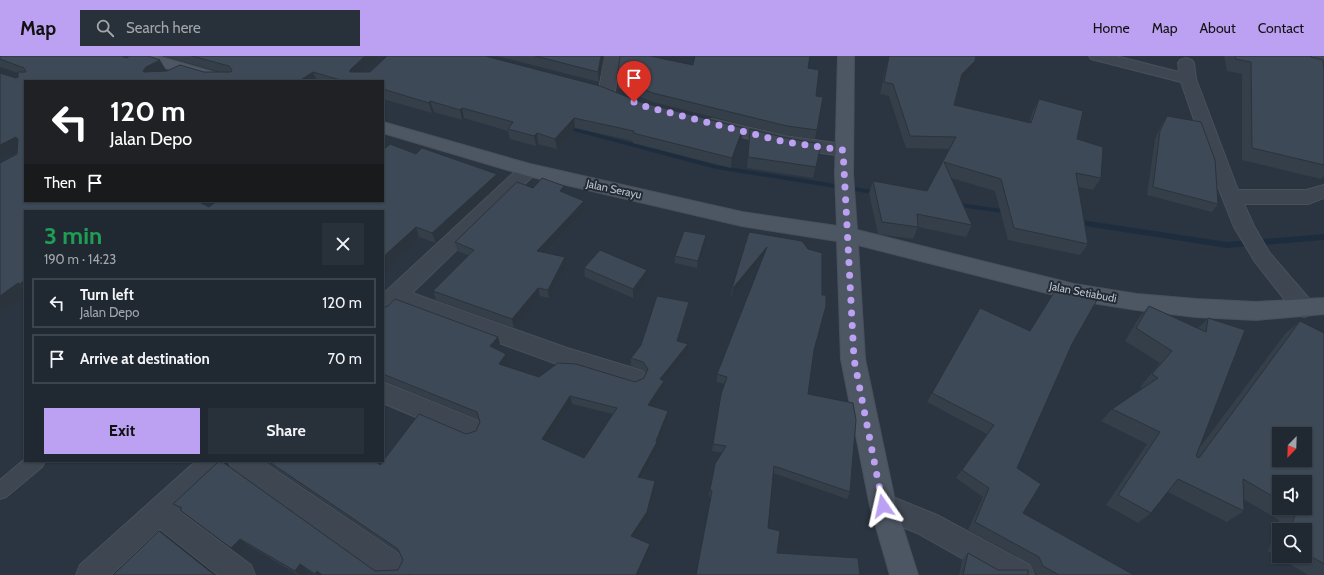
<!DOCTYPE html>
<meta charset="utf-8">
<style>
:root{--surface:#202831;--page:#283039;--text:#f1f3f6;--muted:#a2a6ab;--line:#3d444d;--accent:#bca0f2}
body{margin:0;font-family:Cabin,sans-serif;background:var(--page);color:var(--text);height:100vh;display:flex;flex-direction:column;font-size:15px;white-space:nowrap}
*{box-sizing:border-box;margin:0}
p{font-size:13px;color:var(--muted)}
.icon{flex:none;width:22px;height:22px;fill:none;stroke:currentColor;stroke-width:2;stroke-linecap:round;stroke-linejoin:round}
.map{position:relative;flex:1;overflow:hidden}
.side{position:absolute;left:24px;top:154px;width:360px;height:252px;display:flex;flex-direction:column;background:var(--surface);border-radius:0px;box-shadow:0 1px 3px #0004,0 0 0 1px var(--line)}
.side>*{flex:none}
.hud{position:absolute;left:24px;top:24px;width:360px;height:122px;border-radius:0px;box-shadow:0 1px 3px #0004,0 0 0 1px var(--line);background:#202124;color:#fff;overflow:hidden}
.needle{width:26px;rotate:203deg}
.tools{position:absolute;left:1272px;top:371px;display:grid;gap:8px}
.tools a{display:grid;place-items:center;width:40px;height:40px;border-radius:0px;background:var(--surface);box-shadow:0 1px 3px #0004,0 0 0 1px var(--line);font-size:20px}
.pin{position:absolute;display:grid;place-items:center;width:34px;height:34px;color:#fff;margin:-41px -17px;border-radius:50% 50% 50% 0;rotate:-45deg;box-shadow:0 0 4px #0007}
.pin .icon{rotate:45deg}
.me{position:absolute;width:44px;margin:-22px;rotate:349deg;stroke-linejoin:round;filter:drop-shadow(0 0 3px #0008)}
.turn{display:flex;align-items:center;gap:14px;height:84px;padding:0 20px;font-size:18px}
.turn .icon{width:52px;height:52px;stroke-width:2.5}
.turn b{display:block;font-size:28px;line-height:34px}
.then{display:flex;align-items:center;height:38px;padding:0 20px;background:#0003;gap:8px;font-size:15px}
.round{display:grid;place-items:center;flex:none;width:42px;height:42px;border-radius:0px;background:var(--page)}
.summary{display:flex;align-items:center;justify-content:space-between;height:68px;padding:0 20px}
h1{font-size:24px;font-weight:800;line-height:30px;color:#1e9e55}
.primary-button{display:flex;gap:8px;margin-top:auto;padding:8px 20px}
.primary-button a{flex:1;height:46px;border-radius:0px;background:var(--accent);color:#111;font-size:16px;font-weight:800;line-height:46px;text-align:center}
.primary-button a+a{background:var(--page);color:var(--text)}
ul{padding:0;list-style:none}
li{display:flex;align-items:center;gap:12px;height:50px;margin:0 8px 6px;padding:0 12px;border:2px solid var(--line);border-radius:0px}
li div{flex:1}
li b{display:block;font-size:15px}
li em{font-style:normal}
header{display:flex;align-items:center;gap:24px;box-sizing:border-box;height:56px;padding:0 20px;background:var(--accent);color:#111}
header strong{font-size:19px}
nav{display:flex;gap:22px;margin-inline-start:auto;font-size:14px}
.search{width:280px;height:36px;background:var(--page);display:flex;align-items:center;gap:10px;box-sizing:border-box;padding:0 14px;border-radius:0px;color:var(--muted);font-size:15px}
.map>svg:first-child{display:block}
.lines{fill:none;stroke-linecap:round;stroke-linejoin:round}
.stream{fill:#1e2d3e;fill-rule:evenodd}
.lane-casing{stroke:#48505a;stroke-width:2}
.street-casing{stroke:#48505a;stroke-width:2}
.secondary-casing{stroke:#48505a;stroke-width:2}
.lane{fill:#3e4751;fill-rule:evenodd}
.street{fill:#3e4751;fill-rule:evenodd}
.secondary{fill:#4d5663;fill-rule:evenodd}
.wall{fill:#343f4a;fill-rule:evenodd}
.shaded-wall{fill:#2b333c}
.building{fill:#3d4956;stroke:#2b333c;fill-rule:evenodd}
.route{stroke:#bca0f2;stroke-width:7;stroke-dasharray:0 12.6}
.labels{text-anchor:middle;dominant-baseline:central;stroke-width:4;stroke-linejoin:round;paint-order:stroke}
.street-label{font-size:11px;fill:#bcc2cb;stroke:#232c36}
</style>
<header>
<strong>Map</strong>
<div class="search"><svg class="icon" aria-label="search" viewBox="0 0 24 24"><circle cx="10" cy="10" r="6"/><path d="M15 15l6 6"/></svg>Search here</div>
<nav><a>Home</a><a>Map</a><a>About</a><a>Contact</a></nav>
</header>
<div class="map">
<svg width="1324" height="519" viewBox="0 0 1324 519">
<rect width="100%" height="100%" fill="#2a3541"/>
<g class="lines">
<g class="stream">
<path d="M564,69l152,40 163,26 3,2 -3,2 -163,-26 -154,-41v-2z"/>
<path d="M950,146h2l58,8 4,2 -4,2 -58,-8 -4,-2z"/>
<path d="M1075,163l152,23 97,-8v6l-97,8 -155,-24 -1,-2 1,-2z"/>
</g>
<g class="lane-casing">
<path id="lane" d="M25,403v2h20l-3,6 -36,30 -6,2v-19z"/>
</g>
<g class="street-casing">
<g id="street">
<path d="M604,0h16l-5,35 -2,4 -6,1 -6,-1 -2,-4z"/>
<path d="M1089,0h27l63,16 -1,-9 2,-3 6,-2 6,2 2,3 2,16 42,111h68l18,-5v13l-16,6h-64l10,22 15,26 43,50 3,6 -3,6 -8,3 -8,-3 -41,-52 -21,-35 -22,-55 -31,-90 -90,-23z"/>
<path d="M1313,0h11v38l-6,-1 -2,-4z"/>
<path d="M713,63l72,17 58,8 6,2 3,4 -3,4 -6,2 -58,-8 -78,-20 -3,-4 3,-4z"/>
<path d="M528,108l7,2 2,4 -2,4 -123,119 155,55 76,23 4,7 -4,7 -8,3 -78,-24 -159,-58 -7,7 -8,3v-22l138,-128z"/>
<path d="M383,326l96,39 3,8 -3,8 -9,3 -87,-37z"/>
<path d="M196,405h31l-4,8 -44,42 72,54 4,10h-37l-58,-46 -49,46h-35l4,-10z"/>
<path d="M228,405h34l140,95 4,10 -4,9h-21l-149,-106z"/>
<path d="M883,437l54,22 93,50 4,10h-42l-75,-42 -43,-18 -4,-9 4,-9z"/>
</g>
</g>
<g class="secondary-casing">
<g id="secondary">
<path d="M133,0h25l76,22 2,3h-26l-75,-22z"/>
<path d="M838,0h16l-1,118 4,56 217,54 63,10 59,5 60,3 68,-4v16l-68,6 -60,-3 -59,-7 -63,-10 -216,-55 7,114 31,147 22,69h-28l-20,-69 -29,-147 -4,-118 -95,-15 -214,-50 -145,-43v-11l147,42 212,48 95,14 -2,-52z"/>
</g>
</g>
<use href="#lane" class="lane"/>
<use href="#street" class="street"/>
<use href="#secondary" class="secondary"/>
</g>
<g class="wall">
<path d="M0,0l166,14 -2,1 40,1h16l-57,-16h217l-17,16 277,30 103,26 -1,10 -11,30 -98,-25v-2l-58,-13 -18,21 -19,-5 -2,2 -26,-7 -2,-8 -44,-13 -2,2 -28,-8 -2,1 -49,-14v-18h-358v120l184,6 207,-53 81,20 2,10 -63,59 -17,-6 -36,34v-60h-358v84l-25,18 17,-162 -17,8 16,-81 2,-1v-4l-18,-6z"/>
<path d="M497,0h107l-5,26z"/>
<path d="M889,0l81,17 -10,11 -6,21 75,18 4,-12 6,-12 38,40 24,39 -8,12 -15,-3 10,57 -8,11 -72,-15 -13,-49 -44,-13 21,47 -6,12 -48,-10 -5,12 -35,-5 -9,-41 4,-12 54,10 23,-42 -44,-1 -17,-52 -9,-2 5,-23z"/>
<path d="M1224,0h87v1l13,13v106l-3,3 -79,-19v-86l-15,-3z"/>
<path d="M693,9l115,3 8,28 7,1 -8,42 -30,-4 -132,-33 -35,-14 -1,-9z"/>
<path d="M1167,60l51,88 -6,8 -65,-17 8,-56 7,-15z"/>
<path d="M750,73l37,9 34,6 -8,34 -66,-10z"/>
<path d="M533,132l32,5 19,8 1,9 -39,43 19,4 1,9 -17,32 -9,-2 -26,32 -78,-28 -3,-9 35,-36 -11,-4 -2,-9z"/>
<path d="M749,176l65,118 -6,44 42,98 -3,7 -74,-26 -77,102 15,-78h-2l1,-7 12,-37 -10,-2 1,-7 12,-60 -8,-2v-8l45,-115 -30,38 -1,-1 1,-8z"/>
<path d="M706,179v7l-9,26 -22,-5v-7z"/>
<path d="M584,212l63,2 1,9 -15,19 -48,-21z"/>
<path d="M689,246l-1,8 -9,32 9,10 -24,29v8l-12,17 16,5v8l-10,25v5l-16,29 13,3v7l-7,30 -13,20 15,6v6l-11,25h-324l-8,-5 -4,5h-5l-50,-30 -9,9 -59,-44 1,-1 -8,-5 55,-41 2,4 145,104 23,-1 5,-10 -3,-7 -135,-92h110l5,4 86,-31 10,-3 4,-9 -1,-2 -95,-39h-1v-73l115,29 2,8 -3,4 9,5 3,8 -4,4 34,11 96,5 9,-4 2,-4 -3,-4 -12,-4v-8zM572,348l41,10 -29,44 -37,-16z"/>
<path d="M1149,250l49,22 10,-10 -10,132 87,-116 15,-13 24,12v242h-16l-40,-24 11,-31 -36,-21 1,12 -17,11 -59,-30 -17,21 -13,10 -32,-18 41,-61 -46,-23 11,-12 30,-21 -2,-1 20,-24 -35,-22 13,-22zM1279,426l26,26h-26zM1279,474h26v26h-26z"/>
<path d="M980,252l49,23 43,13 -55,124 6,45 111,62h-96l-3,-2 -4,-9 -63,-34 15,-33 -27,-19 31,-44 -60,-32z"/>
<path d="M968,497l30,17 30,5h-69l3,-15z"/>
</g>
<g class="shaded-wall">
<path d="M365,0h15l-26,24 -4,-8v-2z"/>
<path d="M601,0h3l-5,26 -1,-10z"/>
<path d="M160,4l6,10 -14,7 -2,4 -7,-10 3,-4z"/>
<path d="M975,5l-5,12 -12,13 4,-12z"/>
<path d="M313,16l4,9h-18z"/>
<path d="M430,45l4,11 -2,1 -3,-10z"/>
<path d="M462,52l2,10 -2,2 -2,-10z"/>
<path d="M574,62l1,10 -18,21 -2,-10z"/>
<path d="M743,72l-1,10 -11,30 1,-10z"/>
<path d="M537,77l1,11 -2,2 -2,-10z"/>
<path d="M16,81l9,11 -25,11v-14z"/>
<path d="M497,118l2,10 -63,59 -4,-10z"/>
<path d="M564,130l2,9 -6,-4z"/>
<path d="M584,145l1,9 -46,50 -2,-9z"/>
<path d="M416,171l3,10 -36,34v-14z"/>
<path d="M706,179v7l-9,26 1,-7z"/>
<path d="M767,191l-2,8 -33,42 1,-9z"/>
<path d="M565,201l1,9 -17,32 -1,-8z"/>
<path d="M647,214l1,9 -15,19v-9z"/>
<path d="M25,224v8l-5,-4z"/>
<path d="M18,227l7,6v6l-25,18v-17z"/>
<path d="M538,232l2,8 -26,32 -2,-9z"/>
<path d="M689,246l-1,8 -11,39v-8z"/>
<path d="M498,281l2,8 -7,9 -3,-8z"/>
<path d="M688,288v8l-24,29v8l-16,24v-8l12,-26z"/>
<path d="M506,298l3,8 -8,10 -2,-8z"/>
<path d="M570,340l2,8 -28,42 -2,-7z"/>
<path d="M383,346l2,4 -2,2z"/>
<path d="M668,355v8l-10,25v5l-20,35v-7l18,-36z"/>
<path d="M223,405h2l3,2 3,7 -7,-7z"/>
<path d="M655,425v7l-7,30 -16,24 -1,-6z"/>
<path d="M159,475l9,6 48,38h-1z"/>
<path d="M240,483l8,6 -9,9 -8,-6z"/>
<path d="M650,488v6l-11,25h-3z"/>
<path d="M300,508l7,6 -4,5h-4l-4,-4z"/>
<path d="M317,515l5,4h-5l-2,-1z"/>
</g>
<g class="building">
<path d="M0,0h121l6,2 2,-2h19l12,4 -14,7 -3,4 1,1 23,-1 13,-6 24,7h27l1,-2 -3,-4 -37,-10h173l-15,14v2h20l17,-16h98l115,30 40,16 103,26 -11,30 -99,-25 1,-2 -60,-13 -19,21 -18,-6 -3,3 -26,-7 5,-7 -51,-14 -2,2 -30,-9 -1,2 -46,-14v-8h-39l-31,-9 -14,9h-274v120h172l12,6 8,-6h166v-51l7,-6 26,10 6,-6 75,26 -65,59 -16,-6 -33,30v-46h-358v69l-5,4 -2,-1 -18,13v-133l17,-9 1,-15 -2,-2 -16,8v-72l16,5 2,-1v-5h8l-2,-4 -24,-9z"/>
<path d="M535,0h66l-3,16z"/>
<path d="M620,0h30l43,9 2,-9h115l-2,12 11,2 -3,26 7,1 -6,33 -30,-4 -134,-33 -36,-14z"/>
<path d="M889,0h87l-1,5 -13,13 -8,31 77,18 8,-24 44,12 -6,28 26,8 -2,31 -25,-5 12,71 -74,-16 -13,-49 -57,-17 28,63 -55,-11 1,13 -36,-5 -9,-41 54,10 29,-54 -46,-1 -17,-52 -9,-2z"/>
<path d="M1235,0h76v1l12,3 1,10v95l-72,-17 -1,-86 -15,-3z"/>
<path d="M1167,60l34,6 14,38 3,44 -65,-17 7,-56z"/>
<path d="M750,73l37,9 34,6 -5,23 -68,-10z"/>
<path d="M542,122l22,8 -4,5 24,10 -47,50 28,6 -17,33 -10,-2 -26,31 -79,-28 41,-41 -19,-8 62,-60 16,6z"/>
<path d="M684,175l22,4 -8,26 -23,-5z"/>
<path d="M749,176l53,9 6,8 14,4v42h4v11l-12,44 -6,44 45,9 3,17 -6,72 -76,-26 -6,62 12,3 -3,22 81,5 2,17h-164l16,-84 -2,-1 5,-26 11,-18 -13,-2 8,-50 6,-17 -10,-3 50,-127 -34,41h-1z"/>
<path d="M600,194l47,20 -14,19 -49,-21z"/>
<path d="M1056,233l41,11 -25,44 -55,124 24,16 -18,29 111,62h-75l-16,-9 -4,-9 -64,-35 14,-34 -27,-18 32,-45 -62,-32 48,-85 50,23z"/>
<path d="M657,240l32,6 -12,39 11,3 -28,35 4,2 -16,24 20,6 -12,30 1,1 -19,35 17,4 -8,31 -16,24 19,8 -14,31h-226v-1l-1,1h-87l-5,-4 -2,3 -15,-10 -5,7 -55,-32 -9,9 -51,-38 2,-2 -9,-4 44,-41 1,-2h5l1,2 151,108 23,-1 5,-10 -5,-11 -130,-88h107l5,4 39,-51 47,20 10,-3 4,-9 -3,-10 -94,-38v-66l5,-2 7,-7 103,38 -8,9 16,8 -7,10 40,13 19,-14 18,1 59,18 9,-4 4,-9 -5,-7 -12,-4 10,-13zM570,340l47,12 -33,50 -42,-19z"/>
<path d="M1149,250l57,26 2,-14 37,12 -49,126 3,2 101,-137 24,12v231l-19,-11v-23h-15l7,-20 -3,-2h11v-26h-26v18l-36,-21 1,32 -66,-32 -27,34 -33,-18 42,-63 -48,-23 46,-31 -6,-4 20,-23 -36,-23zM1279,378h26v26h-26z"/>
<path d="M159,475l49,39 7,5h-102z"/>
<path d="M968,497l30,17h30v5h-65z"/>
</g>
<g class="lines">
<path class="route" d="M634,46l13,5 138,35 58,8 11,209 29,147"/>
</g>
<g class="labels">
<g class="street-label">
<text transform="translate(614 133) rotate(12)">Jalan Serayu</text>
<text transform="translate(1083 236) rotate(11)">Jalan Setiabudi</text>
</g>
</g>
</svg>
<div class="tools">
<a><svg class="needle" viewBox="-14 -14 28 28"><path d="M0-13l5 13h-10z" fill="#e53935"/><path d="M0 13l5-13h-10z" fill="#a2a6ab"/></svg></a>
<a><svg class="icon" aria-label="sound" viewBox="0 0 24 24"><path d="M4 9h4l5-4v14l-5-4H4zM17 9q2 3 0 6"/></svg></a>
<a><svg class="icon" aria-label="search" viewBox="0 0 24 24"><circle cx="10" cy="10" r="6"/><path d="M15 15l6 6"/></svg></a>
</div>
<div class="pin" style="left:634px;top:46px;background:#d93025"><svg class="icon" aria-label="arrive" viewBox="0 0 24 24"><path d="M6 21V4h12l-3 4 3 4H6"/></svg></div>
<svg class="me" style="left:883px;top:450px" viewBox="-20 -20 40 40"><path d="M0-17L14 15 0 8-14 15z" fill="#bca0f2" stroke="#fff" stroke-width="4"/></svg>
<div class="hud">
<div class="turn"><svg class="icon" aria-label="left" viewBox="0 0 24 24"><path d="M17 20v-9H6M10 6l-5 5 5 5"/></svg><div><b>120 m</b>Jalan Depo</div></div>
<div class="then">Then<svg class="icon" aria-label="arrive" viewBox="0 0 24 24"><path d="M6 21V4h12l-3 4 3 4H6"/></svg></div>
</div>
<section class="side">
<div class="summary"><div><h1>3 min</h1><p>190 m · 14:23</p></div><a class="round"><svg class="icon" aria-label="close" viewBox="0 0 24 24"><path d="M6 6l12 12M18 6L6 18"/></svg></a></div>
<ul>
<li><svg class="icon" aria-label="left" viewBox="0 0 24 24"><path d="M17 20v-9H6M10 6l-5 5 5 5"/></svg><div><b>Turn left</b><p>Jalan Depo</p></div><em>120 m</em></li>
<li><svg class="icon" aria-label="arrive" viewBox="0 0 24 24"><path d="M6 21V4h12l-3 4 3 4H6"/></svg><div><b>Arrive at destination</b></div><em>70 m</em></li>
</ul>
<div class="primary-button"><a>Exit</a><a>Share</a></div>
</section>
</div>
